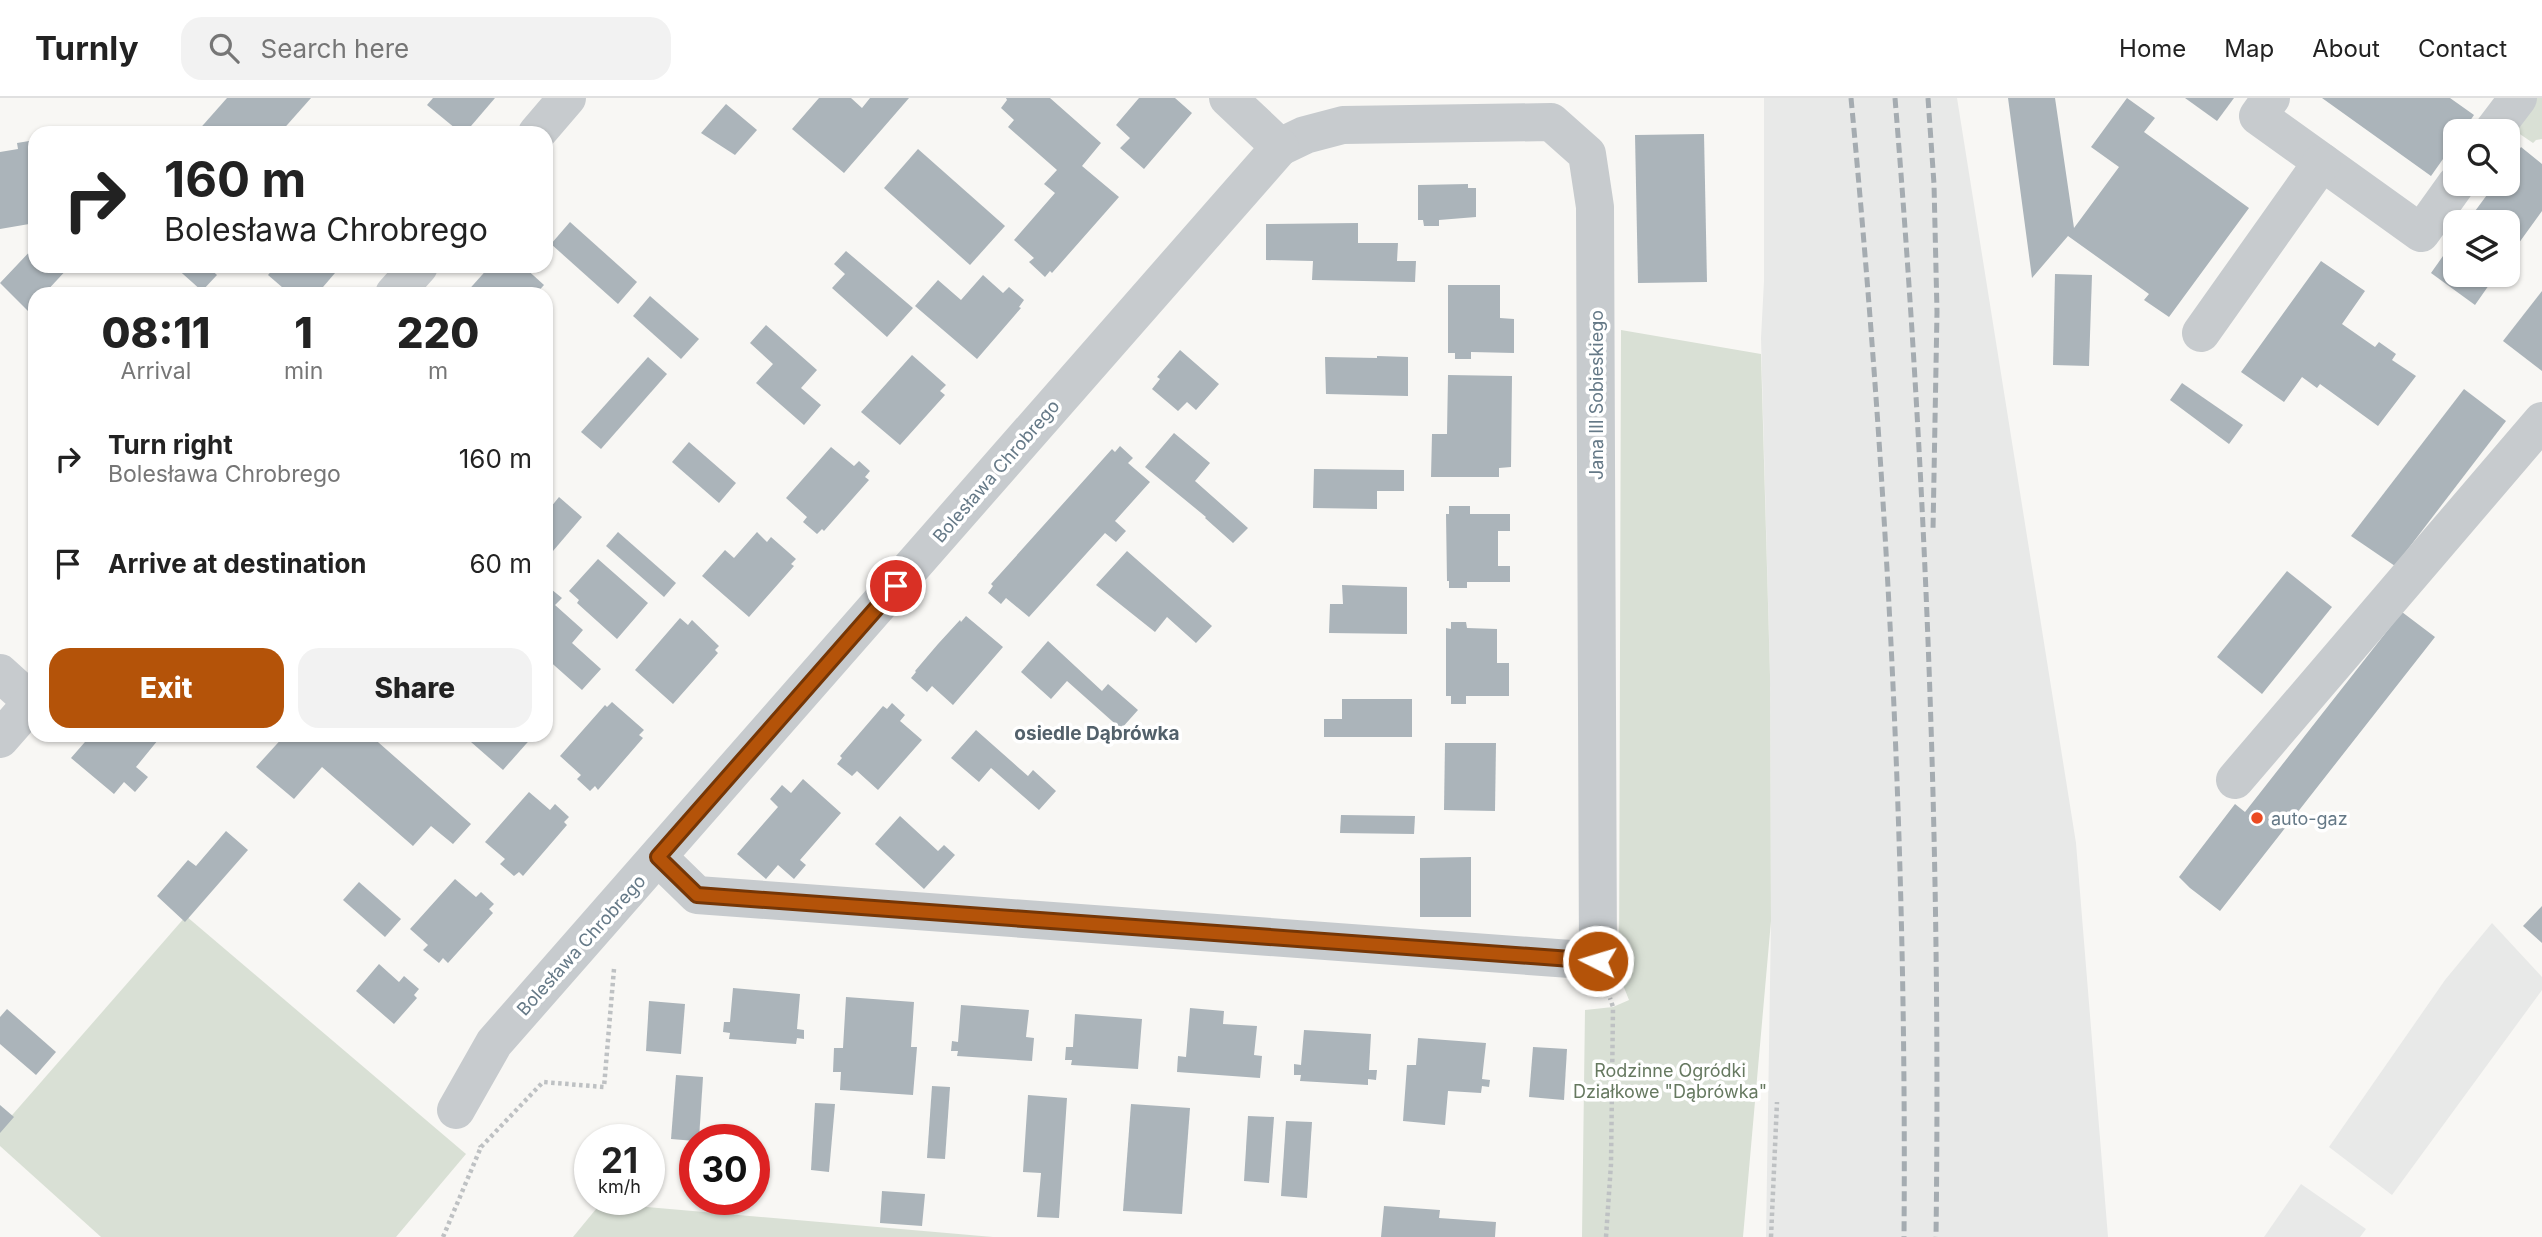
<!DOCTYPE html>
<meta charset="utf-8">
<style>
:root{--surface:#fff;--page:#f2f2f2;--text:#222;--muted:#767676;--line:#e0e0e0;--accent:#b45309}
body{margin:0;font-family:Inter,sans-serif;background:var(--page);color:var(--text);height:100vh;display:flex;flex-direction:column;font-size:26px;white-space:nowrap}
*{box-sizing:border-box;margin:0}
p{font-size:23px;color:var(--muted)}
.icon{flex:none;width:38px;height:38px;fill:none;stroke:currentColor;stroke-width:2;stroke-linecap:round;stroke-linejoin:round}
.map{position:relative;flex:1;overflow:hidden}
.side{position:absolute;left:28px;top:189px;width:525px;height:455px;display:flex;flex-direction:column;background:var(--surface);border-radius:21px;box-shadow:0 2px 5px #0004}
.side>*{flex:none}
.hud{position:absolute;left:28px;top:28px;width:525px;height:147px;border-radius:21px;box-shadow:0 2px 5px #0004;background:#fff;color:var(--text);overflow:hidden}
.controls{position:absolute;left:2443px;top:21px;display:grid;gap:14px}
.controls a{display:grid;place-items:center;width:77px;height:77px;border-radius:14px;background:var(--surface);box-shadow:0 2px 5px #0004;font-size:35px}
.speed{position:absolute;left:574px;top:1026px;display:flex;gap:14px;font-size:35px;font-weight:700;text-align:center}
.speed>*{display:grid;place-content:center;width:91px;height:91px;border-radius:50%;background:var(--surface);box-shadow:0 2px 5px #0004;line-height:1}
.speed small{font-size:18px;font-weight:400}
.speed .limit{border:10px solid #d22;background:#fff;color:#111}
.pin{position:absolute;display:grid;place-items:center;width:60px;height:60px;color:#fff;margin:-30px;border:4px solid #fff;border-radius:50%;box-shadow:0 2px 7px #0007}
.me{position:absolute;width:77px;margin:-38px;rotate:275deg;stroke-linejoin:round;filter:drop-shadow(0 0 5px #0008)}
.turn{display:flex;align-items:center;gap:24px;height:147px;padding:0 21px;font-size:32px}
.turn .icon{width:91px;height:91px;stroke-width:2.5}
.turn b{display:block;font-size:49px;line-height:60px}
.eta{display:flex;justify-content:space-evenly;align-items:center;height:119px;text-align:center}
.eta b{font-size:42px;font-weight:800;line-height:49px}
.primary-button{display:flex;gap:14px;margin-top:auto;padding:14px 21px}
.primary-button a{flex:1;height:80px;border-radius:21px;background:var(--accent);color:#fff;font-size:28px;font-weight:800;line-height:80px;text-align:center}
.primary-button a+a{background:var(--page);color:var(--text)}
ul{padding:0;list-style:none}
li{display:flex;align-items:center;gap:21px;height:105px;padding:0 21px}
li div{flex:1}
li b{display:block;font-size:26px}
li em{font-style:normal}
header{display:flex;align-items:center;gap:42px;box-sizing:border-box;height:98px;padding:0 35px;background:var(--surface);border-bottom:2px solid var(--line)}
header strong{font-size:33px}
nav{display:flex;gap:38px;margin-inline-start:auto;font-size:24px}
.search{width:490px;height:63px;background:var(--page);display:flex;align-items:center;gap:18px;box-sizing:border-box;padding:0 24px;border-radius:21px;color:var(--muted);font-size:26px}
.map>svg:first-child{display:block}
.built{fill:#e8e9e8}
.green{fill:#d9e0d5}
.building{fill:#abb4ba}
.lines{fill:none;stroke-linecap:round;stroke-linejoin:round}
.path{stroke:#bec1c3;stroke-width:4.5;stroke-dasharray:3.5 3.5;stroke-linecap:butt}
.minor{stroke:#c7cbce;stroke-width:38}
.rail{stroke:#a5acb1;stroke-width:5;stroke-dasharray:10 5;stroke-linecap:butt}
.route-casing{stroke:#753606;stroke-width:18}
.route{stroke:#b45309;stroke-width:12}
.poi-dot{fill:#eb4a21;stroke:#fff;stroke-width:2.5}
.labels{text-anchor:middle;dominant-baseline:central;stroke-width:7;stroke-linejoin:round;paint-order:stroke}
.street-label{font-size:18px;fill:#657987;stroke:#fff}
.poi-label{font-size:18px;fill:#657987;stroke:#fff;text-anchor:start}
.park-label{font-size:18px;fill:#667960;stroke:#fff}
.neighbourhood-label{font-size:19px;font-weight:bold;fill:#53616b;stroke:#fff}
</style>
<header>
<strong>Turnly</strong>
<div class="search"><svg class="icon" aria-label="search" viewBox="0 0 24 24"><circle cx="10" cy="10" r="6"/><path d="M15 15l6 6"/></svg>Search here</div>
<nav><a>Home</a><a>Map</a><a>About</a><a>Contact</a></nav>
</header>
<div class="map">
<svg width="2542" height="1139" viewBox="0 0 2542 1139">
<rect width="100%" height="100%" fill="#f8f7f4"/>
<g class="built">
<path d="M1764,0h193l119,745 32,394h-342l5,-316 -1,-246 -9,-337 3,-57z"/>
<path d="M2492,825l50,54v13l-150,205 -63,-48 116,-167z"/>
<path d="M2301,1086l65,45 -6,8h-96z"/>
</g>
<g class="green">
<path d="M2532,0h10v41l-6,1 -3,3 -22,-15z"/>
<path d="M1621,232l140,24 9,321 1,246 -28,316h-161l3,-227 28,-3 16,-7 -10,-25z"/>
<path d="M186,818l280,238 -70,83h-295l-101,-91v-17z"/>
<path d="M601,1105l392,34h-420z"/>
</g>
<g class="building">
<path d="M227,0h84l-31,35h-84z"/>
<path d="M433,0h62l-30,35h-4l-34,-28z"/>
<path d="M819,0h32l11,10 8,-10h39l-65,75 -52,-44z"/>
<path d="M1006,0h44l51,45 -19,23 37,31 -67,76 -2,-2 -5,6 -16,-15 5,-4 -20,-18 41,-47 -11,-9 13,-14 -49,-43 6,-7 -13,-12 6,-8z"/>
<path d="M1139,0h36l17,15 -48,56 -24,-21 10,-10 -14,-13z"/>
<path d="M2008,0h47l19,130 45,-61 -28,-20 36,-49 28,20 -11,14 105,76 -80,109 -25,-17 5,-6 -81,-58 -36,42z"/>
<path d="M2185,0h49l-17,23z"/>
<path d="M2322,0h128l24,17 -11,16h-8v11l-24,34z"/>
<path d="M726,6l31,26 -22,25 -34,-22z"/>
<path d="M114,29l1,6h-28v-1z"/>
<path d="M1704,36l3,148 -69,1 -3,-148z"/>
<path d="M35,42v60l-4,1 4,22 -35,6v-77l18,-3 -1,-6z"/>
<path d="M2521,49l21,17v47l-34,47v-36h-41l28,-38h13v-18z"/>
<path d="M918,51l87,77 -35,39 -86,-77z"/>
<path d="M1468,86v4h8v29l-37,3v6h-15l-1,-6h-5v-35z"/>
<path d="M570,124l67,60 -19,22 -67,-60z"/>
<path d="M1358,125v20h40l-1,18h19l-1,21 -103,-2 1,-19 -47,-1v-36z"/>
<path d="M2455,141v36h41l-21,30 -44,-32z"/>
<path d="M35,148v20h35l-26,28h-9v9l-7,8 -28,-28z"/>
<path d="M846,153l67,57 -26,29 -55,-49 13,-14 -11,-10z"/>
<path d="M2321,163l44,30 -23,33 33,23 4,-5 17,12 -4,6 24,16 -38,50 -58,-42 -3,4 -15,-11 -18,25 -43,-30z"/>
<path d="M174,168h33l10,9 -15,16z"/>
<path d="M276,168h51l8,7 -18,21h-27l-22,-19z"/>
<path d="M490,168h33l21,19 -8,9h-71z"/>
<path d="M2055,176l37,1 -3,91 -36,-1z"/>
<path d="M983,177l20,18 6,-6 15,13 -5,7 2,1 -44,51 -62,-53 23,-26 23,20z"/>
<path d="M1448,187h52v33l14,1v34l-43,-1v7h-16v-6h-7z"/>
<path d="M2542,193v80l-39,-30z"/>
<path d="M650,198l49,43 -18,20 -48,-43z"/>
<path d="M766,227l51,45 -16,18 20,17 -17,20 -48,-42 17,-19 -23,-21z"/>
<path d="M1180,252l39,34 -23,26 -9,-8 -9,9 -26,-22 8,-10 -3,-2z"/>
<path d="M912,257l34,30 -6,6 5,4 -45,50 -39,-33z"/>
<path d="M1377,258l31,1v39l-82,-2 -1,-37 52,1z"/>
<path d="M648,259l19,17 -66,75 -20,-17z"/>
<path d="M1448,277l64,1 -1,91 -12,1v9h-68l1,-43h15z"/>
<path d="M2182,285l61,42 -14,19 -59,-44z"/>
<path d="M2464,291l42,32 -111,145 -44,-30z"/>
<path d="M1174,335l36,30 -15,18 53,47 -15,15 -28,-25 1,-1 -61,-50z"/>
<path d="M689,344l47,41 -17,20 -47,-41z"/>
<path d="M1120,348l13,12 -5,5 22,19 -35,39 11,10 -10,11 -11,-9 -76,84 -23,-19 -5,6 -13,-11 5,-7 -2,-2 121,-135 3,3z"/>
<path d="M831,349l23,19 5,-5 11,10 -5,6 4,3 -45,51 -2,-2 -5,5 -14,-12 4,-5 -21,-19z"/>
<path d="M1314,371l90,1v21h-27v18l-64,-1z"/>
<path d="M559,399l23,20 -29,34 -7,-6v-32z"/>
<path d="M1449,408h21v8h40v17h-12v35h12v16h-43v6h-18v-7h-2l-1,-67h3z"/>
<path d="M618,434l58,51 -12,14 -58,-51z"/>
<path d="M757,434l10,10 4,-5 25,22 -5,5 3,2 -45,51 -47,-41 23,-26 9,8z"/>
<path d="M1127,453l85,75 -16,17 -29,-26 -12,15 -59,-47z"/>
<path d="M598,461l50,44 -31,36 -40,-36 2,-3 -10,-9z"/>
<path d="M2287,473l45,36 -70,87 -45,-37z"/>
<path d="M546,487l16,13 -7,7 28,25 -11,13 29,26 -19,21 -36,-32z"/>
<path d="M1342,487l65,2v47l-78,-1 1,-29h13z"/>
<path d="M2402,514l33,25 -215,274 -30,-23 -11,-11 56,-73 10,8z"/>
<path d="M966,518l37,31 -50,58 -21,-19 -5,6 -16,-14 5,-6 -1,-1 23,-27 22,-24 1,2z"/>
<path d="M680,520l8,7 4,-5 27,26 -4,4 3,3 -45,51 -38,-34z"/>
<path d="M1451,524h15l1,6 30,1v34h12v33h-43v8h-15v-8h-5v-68l5,1z"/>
<path d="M1048,543l54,50 6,-7 30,26 -17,19 -54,-48 -16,18 -30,-27z"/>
<path d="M1342,601h70v38h-88v-18h18z"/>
<path d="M612,604l32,28 -5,5 4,3 -45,52 -3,-4 -5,5 -13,-12 4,-4 -21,-19 45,-51 2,2z"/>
<path d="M892,605l13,12 -5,6 22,19 -44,50 -21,-19 -5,5 -15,-12 5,-6 -2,-2 43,-50 4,3z"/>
<path d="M976,632l52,46 5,-6 23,21 -17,19 -48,-42 -12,14 -28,-24z"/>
<path d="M91,637h61l6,5 -22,27 12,10 -13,15 -11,-10 -10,12 -43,-36z"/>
<path d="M285,637h85l101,89 -18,20 -22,-18 -18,20 -91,-79 -28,32 -38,-32z"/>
<path d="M463,637h71l-31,35z"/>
<path d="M1445,645h51l-1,68 -51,-1z"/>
<path d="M803,681l38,34 -41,47 6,5 -12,14 -16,-14 -12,14 -29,-25 41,-47 -8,-8 12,-14 9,8z"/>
<path d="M529,694l21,18 5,-6 14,13 -5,5 3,3 -44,51 -4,-4 -5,4 -14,-12 5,-5 -20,-17z"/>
<path d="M1341,717l74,1 -1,18 -74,-1z"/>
<path d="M900,718l38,35 6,-6 11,10 -31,34 -49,-45z"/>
<path d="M226,733l22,19 -63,72 -28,-26 31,-36 8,6z"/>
<path d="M1471,759v60h-51v-59z"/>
<path d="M455,781l21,18 5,-5 13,12 -5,5 4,4 -45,50 -5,-5 -4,5 -16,-13 5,-5 -18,-16z"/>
<path d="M359,784l42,37 -16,18 -42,-37z"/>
<path d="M2542,808v37l-19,-17z"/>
<path d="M379,866l20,18 5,-6 15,13 -5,6 3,3 -23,26 -38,-33z"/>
<path d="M733,890l67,6 -3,35 7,1v9l-7,-1 -1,6 -67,-5 1,-6 -7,-1 1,-10h6z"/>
<path d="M846,899l68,5 -3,45h6l-4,48 -73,-5 1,-18h-8l1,-24h9z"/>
<path d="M649,903l36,3 -4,50 -35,-3z"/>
<path d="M961,907l68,5 -3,27 8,1 -2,23 -75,-5 1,-5h-7l1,-10 6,1z"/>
<path d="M1190,910l34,3 -1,13 34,2 -3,29 8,1 -2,22 -83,-6 1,-16 8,1z"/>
<path d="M7,911l49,43 -20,23 -36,-31v-27z"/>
<path d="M1075,916l67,5 -4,50 -67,-4 1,-5h-7l1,-13h7z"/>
<path d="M1304,932l67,4 -2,36h8l-1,10 -8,-1v6l-68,-4 1,-6h-7v-11l7,1z"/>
<path d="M1418,940l68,5 -4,36 8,1 -1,7 -7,-1 -1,7 -33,-2 -3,34 -42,-4 4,-56h9z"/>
<path d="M1533,949l34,2 -3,51 -35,-3z"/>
<path d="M676,977l27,2 -4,62 -4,2 -24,-2z"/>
<path d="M932,988l18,1 -5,72 -18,-1z"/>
<path d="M1028,997l39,3 -8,120 -22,-1 4,-44 -18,-1z"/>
<path d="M815,1005l20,1 -6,68 -18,-2z"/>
<path d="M1131,1006l59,4 -8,106 -59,-3z"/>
<path d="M0,1007l14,12 -14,16z"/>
<path d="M1248,1018l26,1 -5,66 -25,-2z"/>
<path d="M1286,1023l26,1 -5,76 -26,-2z"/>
<path d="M882,1093l43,3 -3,32 -42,-3z"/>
<path d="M1384,1108l56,4 -1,8 57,4 -1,15h-114z"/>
</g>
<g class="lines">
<g class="path">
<path d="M481,1049l62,-65 61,5 10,-118"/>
<path d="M443,1139l38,-90 -1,-2"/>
<path d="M1606,1139l5,-73 2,-157 -3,-9"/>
<path d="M1771,1139l6,-135"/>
</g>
<g class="minor">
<path d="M2271,0l-13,18 163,117 35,-49"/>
<path d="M2493,33l25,-33"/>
<path d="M537,35l30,-35"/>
<path d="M394,196l25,-28"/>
<path d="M2201,235l121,-171"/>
<path d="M0,575l32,29"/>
<path d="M0,641l35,-40"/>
<path d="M2235,682l307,-359"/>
<path d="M658,759l39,38 901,66 -3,-754 -8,-53 -36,-32 -208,3 -38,10 -25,12"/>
<path d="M456,1012l38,-67 786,-896 -52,-49"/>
</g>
<g class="rail">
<path d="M1851,0c36,378 56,759 53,1139"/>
<path d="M1895,0c31,379 46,759 41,1139"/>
<path d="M1928,0l6,86 3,128 -4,218"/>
</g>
</g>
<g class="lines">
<g class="route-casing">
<path id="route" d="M896,488l-238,271 39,38 901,66"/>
</g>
<use href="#route" class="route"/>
</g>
<circle class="poi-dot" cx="2257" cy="720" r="7"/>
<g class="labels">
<g class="street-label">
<text transform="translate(1596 297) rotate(-90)">Jana III Sobieskiego</text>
<text transform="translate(996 373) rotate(-49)">Bolesława Chrobrego</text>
<text transform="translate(581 847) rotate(-48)">Bolesława Chrobrego</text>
</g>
<g class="poi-label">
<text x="2271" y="720">auto-gaz</text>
</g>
<g class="park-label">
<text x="1670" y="972">Rodzinne Ogródki<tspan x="1670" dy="21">Działkowe "Dąbrówka"</tspan></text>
</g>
<g class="neighbourhood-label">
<text x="1097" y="635">osiedle Dąbrówka</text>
</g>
</g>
</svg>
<div class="controls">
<a><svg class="icon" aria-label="search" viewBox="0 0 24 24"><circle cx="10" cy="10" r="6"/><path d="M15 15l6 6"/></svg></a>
<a><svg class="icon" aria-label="layers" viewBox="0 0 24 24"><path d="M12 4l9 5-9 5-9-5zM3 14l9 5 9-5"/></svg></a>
</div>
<div class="speed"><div>21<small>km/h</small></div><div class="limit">30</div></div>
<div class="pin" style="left:896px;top:488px;background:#d93025"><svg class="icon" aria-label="arrive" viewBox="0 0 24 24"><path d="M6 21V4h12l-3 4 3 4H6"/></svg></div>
<svg class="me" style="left:1598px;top:863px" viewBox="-20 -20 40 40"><circle r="17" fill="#b45309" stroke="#fff" stroke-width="3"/><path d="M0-11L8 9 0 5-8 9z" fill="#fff"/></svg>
<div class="hud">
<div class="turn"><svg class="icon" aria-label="right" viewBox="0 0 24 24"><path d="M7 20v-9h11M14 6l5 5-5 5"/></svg><div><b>160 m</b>Bolesława Chrobrego</div></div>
</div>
<section class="side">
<div class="eta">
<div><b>08:11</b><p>Arrival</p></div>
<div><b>1</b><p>min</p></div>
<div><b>220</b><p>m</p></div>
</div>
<ul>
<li><svg class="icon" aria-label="right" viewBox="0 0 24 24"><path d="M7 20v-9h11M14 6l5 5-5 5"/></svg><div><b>Turn right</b><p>Bolesława Chrobrego</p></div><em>160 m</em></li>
<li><svg class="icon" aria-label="arrive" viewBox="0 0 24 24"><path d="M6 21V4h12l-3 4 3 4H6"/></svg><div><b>Arrive at destination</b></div><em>60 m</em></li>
</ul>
<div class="primary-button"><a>Exit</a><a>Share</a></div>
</section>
</div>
